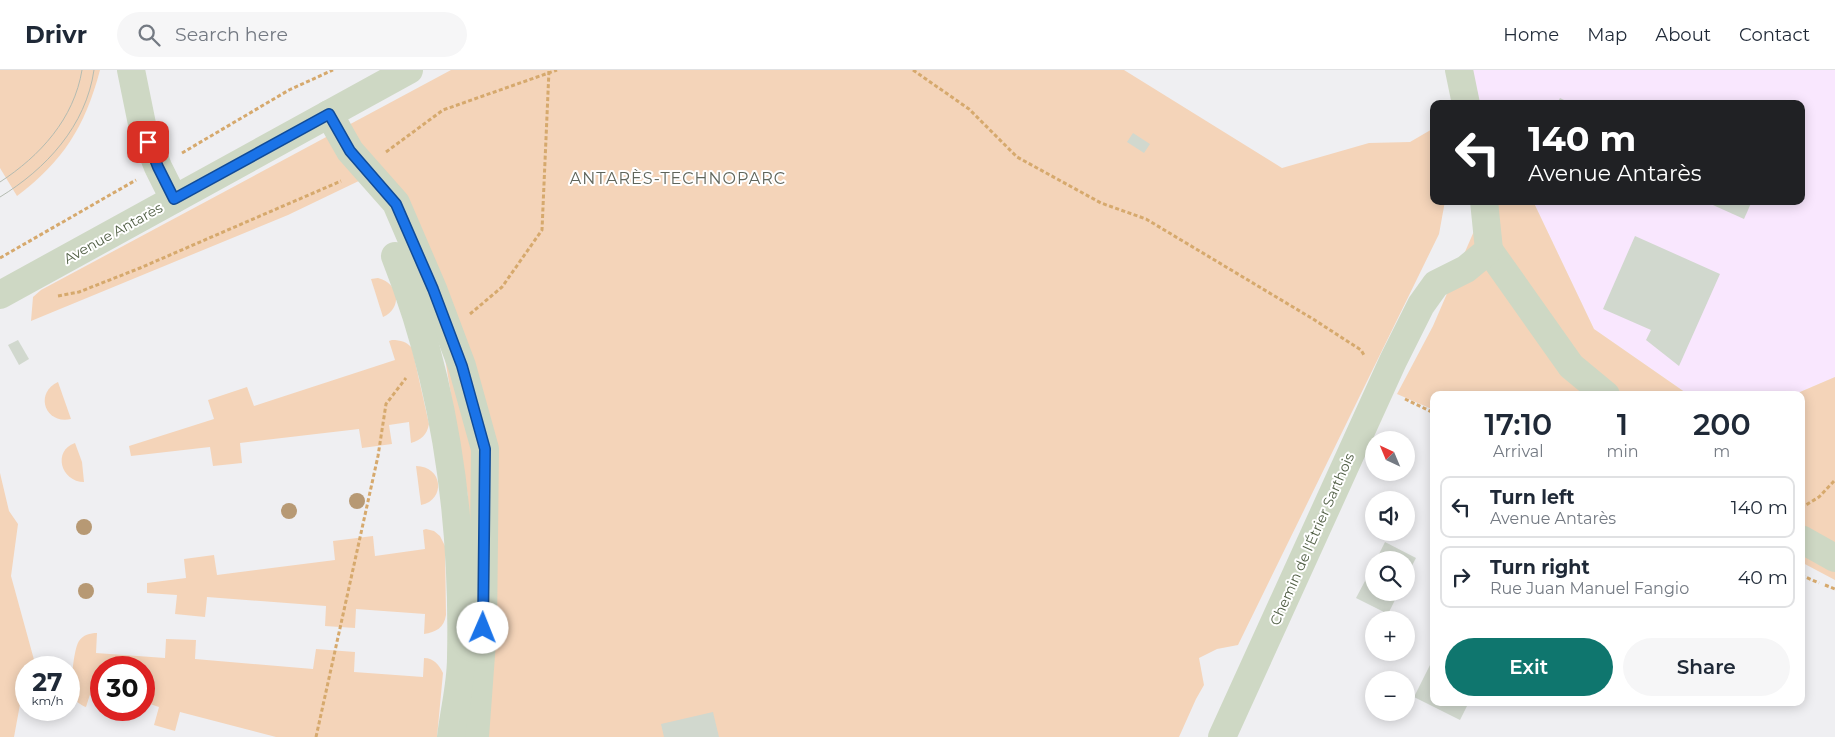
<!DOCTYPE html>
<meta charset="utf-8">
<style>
:root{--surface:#fff;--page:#f6f6f7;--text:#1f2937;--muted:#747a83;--line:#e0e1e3;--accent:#0f766e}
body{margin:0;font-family:Montserrat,sans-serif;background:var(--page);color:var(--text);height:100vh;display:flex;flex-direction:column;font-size:19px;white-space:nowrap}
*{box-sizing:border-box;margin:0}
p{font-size:16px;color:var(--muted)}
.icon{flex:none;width:28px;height:28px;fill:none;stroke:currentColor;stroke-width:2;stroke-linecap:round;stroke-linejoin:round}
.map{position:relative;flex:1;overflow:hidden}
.drawer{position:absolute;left:1430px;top:321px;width:375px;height:315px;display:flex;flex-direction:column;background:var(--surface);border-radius:10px;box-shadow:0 2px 12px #0003}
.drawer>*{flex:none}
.hud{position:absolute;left:1430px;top:30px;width:375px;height:105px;border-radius:10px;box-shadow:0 2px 12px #0003;background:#202124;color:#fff;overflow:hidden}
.needle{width:32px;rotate:316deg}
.tools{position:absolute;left:1365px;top:361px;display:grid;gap:10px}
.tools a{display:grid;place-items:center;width:50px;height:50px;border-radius:50%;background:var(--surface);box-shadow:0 2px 12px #0003;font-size:25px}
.speed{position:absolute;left:15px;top:586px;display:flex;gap:10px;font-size:25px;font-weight:700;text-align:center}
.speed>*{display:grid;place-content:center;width:65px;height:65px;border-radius:50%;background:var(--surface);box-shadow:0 2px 12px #0003;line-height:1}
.speed small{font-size:12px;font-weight:400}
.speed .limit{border:8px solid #d22;background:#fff;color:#111}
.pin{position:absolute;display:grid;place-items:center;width:42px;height:42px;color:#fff;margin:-21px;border-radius:10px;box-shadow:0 2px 8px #0006}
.me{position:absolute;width:55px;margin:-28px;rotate:1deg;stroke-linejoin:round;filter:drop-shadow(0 0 4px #0008)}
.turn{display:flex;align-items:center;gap:18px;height:105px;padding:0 15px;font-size:22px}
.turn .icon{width:65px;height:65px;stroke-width:2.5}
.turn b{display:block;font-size:35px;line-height:42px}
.eta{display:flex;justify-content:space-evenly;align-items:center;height:85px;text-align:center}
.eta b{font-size:30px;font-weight:600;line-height:35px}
.cta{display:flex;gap:10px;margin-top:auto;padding:10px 15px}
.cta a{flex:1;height:58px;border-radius:30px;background:var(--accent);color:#fff;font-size:20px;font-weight:600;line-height:58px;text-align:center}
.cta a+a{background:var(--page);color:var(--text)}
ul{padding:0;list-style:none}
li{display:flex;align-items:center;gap:15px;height:62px;margin:0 10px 8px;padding:0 5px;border:2px solid var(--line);border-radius:10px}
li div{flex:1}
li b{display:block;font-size:19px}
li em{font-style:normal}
header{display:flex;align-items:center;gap:30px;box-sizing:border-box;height:70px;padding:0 25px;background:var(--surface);border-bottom:1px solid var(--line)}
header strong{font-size:24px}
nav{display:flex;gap:28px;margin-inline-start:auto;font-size:18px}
.search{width:350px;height:45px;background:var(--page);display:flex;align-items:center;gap:12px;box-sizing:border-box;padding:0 18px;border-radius:28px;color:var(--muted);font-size:19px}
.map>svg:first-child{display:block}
.commercial{fill:#f9e7fe}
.green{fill:#f4d4b9}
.building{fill:#d1d8ce}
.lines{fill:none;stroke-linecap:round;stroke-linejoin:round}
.path{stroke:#d6a96d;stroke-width:3;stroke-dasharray:4 2.5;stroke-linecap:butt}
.minor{stroke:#ced8c4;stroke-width:28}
.tram{stroke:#b4bbb1;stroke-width:1}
.tree{fill:#b79974}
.route-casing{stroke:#114b97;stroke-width:12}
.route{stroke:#1a73e8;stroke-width:9}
.labels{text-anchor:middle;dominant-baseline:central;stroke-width:4;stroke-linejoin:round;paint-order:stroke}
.street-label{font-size:14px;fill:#515f45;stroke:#fff}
.quarter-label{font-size:16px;letter-spacing:1px;fill:#5f655b;stroke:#fff}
</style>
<header>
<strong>Drivr</strong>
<div class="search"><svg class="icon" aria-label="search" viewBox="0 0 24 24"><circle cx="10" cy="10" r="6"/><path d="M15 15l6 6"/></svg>Search here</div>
<nav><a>Home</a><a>Map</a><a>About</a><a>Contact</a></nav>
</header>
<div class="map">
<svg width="1835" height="667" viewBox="0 0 1835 667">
<rect width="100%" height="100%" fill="#efeff2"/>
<path class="commercial" d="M1472,0h363v307l-42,18h-104l-95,-66 -61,-128h268v-97h-321z"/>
<g class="green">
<path d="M0,0h100c-15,57 -37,91 -83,126l-17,-28z"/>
<path d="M451,0h673l158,98 87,-25 41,-1 24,-14v73h11l-6,33 -201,411 -21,4 -18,9 5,27 -8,14 -17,38h-721l10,-240 -28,-169 -42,-110 -33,-40 -77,37 -257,106 2,-24 8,-7z"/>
<path d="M1487,131h46l61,128 95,66h-255v15l-37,-16 36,-68z"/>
<path d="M378,208c21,5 25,30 5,39l-12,-38z"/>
<path d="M392,270c9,0 15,2 20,8l17,76c-2,11 -8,16 -18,19l-2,-21 -20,3 3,19 -30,4 -3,-19 -119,14 2,20 -29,3 -3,-19 -79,9 -2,-10 85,-27 -6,-19 39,-13 7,19 141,-46 -6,-19z"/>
<path d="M1835,307v203l-34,-18v-167h-8z"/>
<path d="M58,312l13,37c-26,6 -37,-26 -13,-37z"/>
<path d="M75,373l7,19 2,20c-23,0 -32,-31 -9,-39z"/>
<path d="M416,396c27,0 30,34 5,39z"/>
<path d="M0,403l9,38 9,13 -7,52 25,91 -10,1v20h-3l-9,49h-14z"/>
<path d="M426,459l8,2 6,5 5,10 1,69c-2,13 -10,17 -22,19l1,-20 -69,-5 -1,19 -30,-2 1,-20 -119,-9 -2,20 -30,-3 2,-19 -30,-2v-10l39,-5 -2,-19 30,-4 3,20 118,-15 -2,-19 40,-5 2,20 50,-7 -2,-19z"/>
<path d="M97,563l-1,20 69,5 1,-19 30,1 -1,19 118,10 3,-20 39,3 -1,20 69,5 1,-19c10,0 15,7 19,15l-6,64h-161l-96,-25 -5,19 -21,-6 5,-18 -15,-5v-34h-43v23l-9,-3 -6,19c-6,-2 -11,-6 -13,-13 -3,-9 1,-46 6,-53 4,-6 11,-8 18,-8z"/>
</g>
<g class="building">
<path d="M1560,28l8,4 -1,2h-10z"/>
<path d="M1133,63l17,11 -6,9 -17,-11z"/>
<path d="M1704,131h48l-8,18z"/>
<path d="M1635,166l85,38 -41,92 -33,-26 5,-10 -48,-21z"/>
<path d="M18,270l11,19 -10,6 -11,-20z"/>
<path d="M1385,472l31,16 -10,19v-17h-30z"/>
<path d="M1374,494v28h25l-11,22 -32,-16z"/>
<path d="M1430,595l4,2v35h35l-9,18 -46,-23z"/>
<path d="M713,642l6,25h-55l-3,-13z"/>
</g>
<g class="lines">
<g class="path">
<path d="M913,0l56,39 48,48 84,46 45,16 167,100 48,31 4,7"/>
<path d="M386,82l57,-42 114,-40"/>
<path d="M182,83l107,-63 44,-20"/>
<path d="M0,188l136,-78"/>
<path d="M58,226l21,-4 61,-24 201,-87"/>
<path d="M470,244l32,-27 40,-57 7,-160"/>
<path d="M1405,329l29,14"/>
<path d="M1801,438l18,-11 16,-17"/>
<path d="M1801,505l18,8"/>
<path d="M1825,515l10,4"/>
<path d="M316,667l62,-281 8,-52 20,-26"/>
</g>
<g class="minor">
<path d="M131,0l12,59 15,38 16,32"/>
<path d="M1459,0l7,34"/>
<path d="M329,44l21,37 46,52 37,86 29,77 23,83 -2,179 -8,109"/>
<path d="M1489,180l82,116 35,29"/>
<path d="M395,186c51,128 69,266 66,402 0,26 -7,53 -10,79"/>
<path d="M0,225l409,-225"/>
<path d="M1801,469l34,19"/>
<path d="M1222,667l171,-376 28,-56 15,-21 30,-15 23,-19 -5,-49"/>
</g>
<g class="tram">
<path d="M0,112c40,-26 74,-63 82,-112"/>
<path d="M0,127c46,-28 86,-71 94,-127"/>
</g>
</g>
<g class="tree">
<circle cx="357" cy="431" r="8"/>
<circle cx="289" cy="441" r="8"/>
<circle cx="84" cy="457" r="8"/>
<circle cx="86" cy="521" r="8"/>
</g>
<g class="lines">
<g class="route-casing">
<path id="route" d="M148,72l10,25 16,32 155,-85 21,37 46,53 37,85 29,77 23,83 -2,179"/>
</g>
<use href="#route" class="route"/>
</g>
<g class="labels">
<g class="street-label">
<text transform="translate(113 163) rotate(-29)">Avenue Antarès</text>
<text transform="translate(1312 469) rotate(-66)">Chemin de l'Étrier Sarthois</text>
</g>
<g class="quarter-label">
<text x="678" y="108">ANTARÈS-TECHNOPARC</text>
</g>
</g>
</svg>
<div class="tools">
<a><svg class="needle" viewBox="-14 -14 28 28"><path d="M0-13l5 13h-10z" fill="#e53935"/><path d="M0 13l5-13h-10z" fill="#747a83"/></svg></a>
<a><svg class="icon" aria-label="sound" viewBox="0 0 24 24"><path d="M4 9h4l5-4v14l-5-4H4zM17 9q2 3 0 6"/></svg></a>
<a><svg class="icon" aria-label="search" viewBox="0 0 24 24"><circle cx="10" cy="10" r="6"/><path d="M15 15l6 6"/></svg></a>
<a>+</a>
<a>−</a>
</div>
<div class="speed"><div>27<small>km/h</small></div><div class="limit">30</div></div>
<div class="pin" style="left:148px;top:72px;background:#d93025"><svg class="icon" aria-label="arrive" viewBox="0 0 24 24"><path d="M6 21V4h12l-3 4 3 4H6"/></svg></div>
<svg class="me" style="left:483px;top:558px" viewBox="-20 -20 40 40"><circle r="19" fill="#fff"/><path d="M0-13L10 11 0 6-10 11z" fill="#1a73e8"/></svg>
<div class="hud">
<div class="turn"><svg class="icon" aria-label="left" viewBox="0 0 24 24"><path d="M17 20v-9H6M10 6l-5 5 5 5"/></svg><div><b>140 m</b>Avenue Antarès</div></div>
</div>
<section class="drawer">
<div class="eta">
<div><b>17:10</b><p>Arrival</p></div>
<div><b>1</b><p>min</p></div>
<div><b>200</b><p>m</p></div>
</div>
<ul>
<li><svg class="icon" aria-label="left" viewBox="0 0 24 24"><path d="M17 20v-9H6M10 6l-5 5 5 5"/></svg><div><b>Turn left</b><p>Avenue Antarès</p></div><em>140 m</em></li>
<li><svg class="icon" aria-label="right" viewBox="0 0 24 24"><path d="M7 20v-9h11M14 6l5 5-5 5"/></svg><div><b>Turn right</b><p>Rue Juan Manuel Fangio</p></div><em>40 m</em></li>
</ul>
<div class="cta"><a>Exit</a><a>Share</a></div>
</section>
</div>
